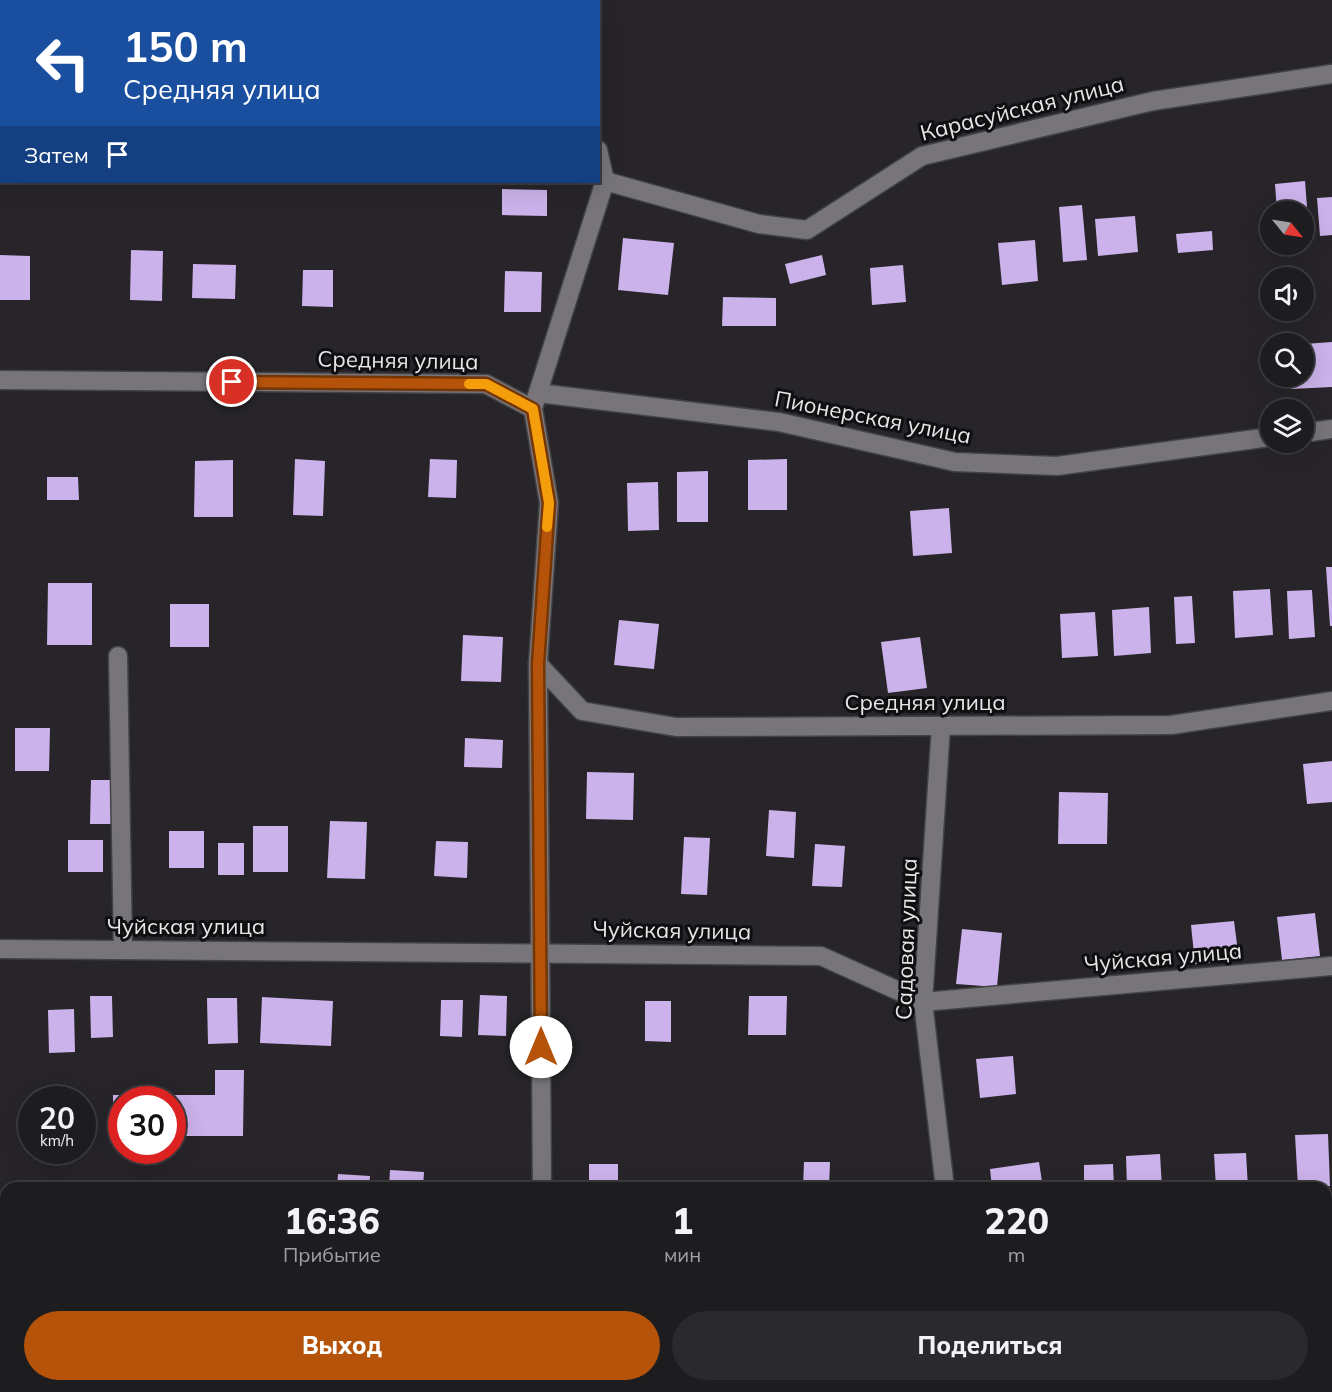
<!DOCTYPE html>
<html lang="ru">
<meta charset="utf-8">
<style>
:root{--surface:#1d1c1f;--page:#2a292c;--text:#f1f3f6;--muted:#a0a1a4;--line:#3b3a3d;--accent:#b45309}
body{margin:0;font-family:Mulish,sans-serif;background:var(--page);color:var(--text);height:100vh;display:flex;flex-direction:column;font-size:22px;white-space:nowrap}
*{box-sizing:border-box;margin:0}
p{font-size:20px;color:var(--muted)}
.icon{flex:none;width:33px;height:33px;fill:none;stroke:currentColor;stroke-width:2;stroke-linecap:round;stroke-linejoin:round}
.map{position:relative;flex:1;overflow:hidden}
.panel{position:absolute;left:0px;top:1182px;width:1332px;height:210px;display:flex;flex-direction:column;background:var(--surface);border-radius:18px 18px 0 0;box-shadow:0 6px 24px #0002,0 0 0 2px var(--line)}
.panel>*{flex:none}
.guide{position:absolute;left:0px;top:0px;width:600px;height:183px;box-shadow:0 6px 24px #0002,0 0 0 2px var(--line);background:#1a4fa0;color:#fff;overflow:hidden}
.needle{width:39px;rotate:120deg}
.buttons{position:absolute;left:1260px;top:201px;display:grid;gap:12px}
.buttons a{display:grid;place-items:center;width:54px;height:54px;border-radius:50%;background:var(--surface);box-shadow:0 6px 24px #0002,0 0 0 2px var(--line);font-size:30px}
.speed{position:absolute;left:18px;top:1086px;display:flex;gap:12px;font-size:30px;font-weight:700;text-align:center}
.speed>*{display:grid;place-content:center;width:78px;height:78px;border-radius:50%;background:var(--surface);box-shadow:0 6px 24px #0002,0 0 0 2px var(--line);line-height:1}
.speed small{font-size:15px;font-weight:400}
.speed .limit{border:9px solid #d22;background:#fff;color:#111}
.pin{position:absolute;display:grid;place-items:center;width:51px;height:51px;color:#fff;margin:-26px;border:3px solid #fff;border-radius:50%;box-shadow:0 2px 6px #0007}
.me{position:absolute;width:66px;margin:-33px;rotate:0deg;stroke-linejoin:round;filter:drop-shadow(0 0 4px #0008)}
.turn{display:flex;align-items:center;gap:21px;height:126px;padding:0 24px;font-size:27px}
.turn .icon{width:78px;height:78px;stroke-width:2.5}
.turn b{display:block;font-size:42px;line-height:51px}
.then{display:flex;align-items:center;height:57px;padding:0 24px;background:#0003;gap:12px;font-size:22px}
.eta{display:flex;justify-content:space-evenly;align-items:center;height:102px;text-align:center}
.eta b{font-size:36px;font-weight:800;line-height:42px}
.primary-button{display:flex;gap:12px;margin-top:auto;padding:12px 24px}
.primary-button a{flex:1;height:69px;border-radius:36px;background:var(--accent);color:#fff;font-size:24px;font-weight:800;line-height:69px;text-align:center}
.primary-button a+a{background:var(--page);color:var(--text)}
.map>svg:first-child{display:block}
.building{fill:#cbb2ea}
.lines{fill:none;stroke-linecap:round;stroke-linejoin:round}
.minor-casing{stroke:#434244;stroke-width:21}
.minor{stroke:#777579;stroke-width:18}
.route-casing{stroke:#753606;stroke-width:15}
.route{stroke:#b45309;stroke-width:10}
.slow{stroke:#f59e0b;stroke-width:10}
.labels{text-anchor:middle;dominant-baseline:central;stroke-width:6;stroke-linejoin:round;paint-order:stroke}
.street-label{font-size:22px;fill:#e6e5e7;stroke:#0f0e10}
</style>
<div class="map">
<svg width="1332" height="1392" viewBox="0 0 1332 1392">
<rect width="100%" height="100%" fill="#272529"/>
<g class="building">
<path d="M1305,181l3,39 -4,1v-9h-27l-2,-28z"/>
<path d="M502,189l45,1v26l-45,-1z"/>
<path d="M1332,197v38l-12,1 -3,-38z"/>
<path d="M1082,205l5,55 -24,2 -4,-55z"/>
<path d="M1135,216l3,36 -40,4 -3,-37z"/>
<path d="M1212,231l1,19 -35,3 -2,-19z"/>
<path d="M623,238l51,5 -6,52 -50,-5z"/>
<path d="M1035,240l3,41 -36,4 -4,-42z"/>
<path d="M131,250l32,1 -1,50 -32,-1z"/>
<path d="M0,255l30,1v44h-30z"/>
<path d="M822,255l4,20 -36,9 -5,-20z"/>
<path d="M193,264l43,1 -1,34 -43,-1z"/>
<path d="M903,265l3,37 -34,3 -2,-37z"/>
<path d="M303,270h30v37l-31,-1z"/>
<path d="M505,271l37,1 -1,40h-37z"/>
<path d="M723,297l53,1v28h-54z"/>
<path d="M1332,342v45l-41,2v-13h13v-32z"/>
<path d="M295,459l30,2 -2,55 -30,-1z"/>
<path d="M430,459l27,1 -1,38 -28,-1z"/>
<path d="M787,459v51h-39v-50z"/>
<path d="M233,460v57h-39l1,-56z"/>
<path d="M708,471v51h-31v-50z"/>
<path d="M47,477h31l1,23h-32z"/>
<path d="M658,482l1,48 -31,1 -1,-48z"/>
<path d="M949,508l3,45 -39,3 -3,-45z"/>
<path d="M1326,567h6v59h-2z"/>
<path d="M48,583h44v62h-45z"/>
<path d="M1270,589l3,46 -38,3 -2,-47z"/>
<path d="M1312,590l3,47 -26,2 -2,-48z"/>
<path d="M1192,596l3,47 -19,1 -2,-47z"/>
<rect x="170" y="604" width="39" height="43"/>
<path d="M1149,607l2,46 -37,3 -2,-46z"/>
<path d="M1095,612l3,44 -36,2 -2,-44z"/>
<path d="M619,620l40,4 -5,45 -40,-4z"/>
<path d="M463,635l40,2 -2,45 -40,-1z"/>
<path d="M920,637l7,51 -39,5 -7,-51z"/>
<path d="M15,728h35l-1,43h-34z"/>
<path d="M465,738l38,2 -1,28 -38,-1z"/>
<path d="M1332,761v41l-25,2 -4,-40z"/>
<path d="M587,772l47,1 -1,47 -47,-1z"/>
<path d="M91,780h26v44h-27z"/>
<path d="M1059,792l49,1 -1,51h-49z"/>
<path d="M769,810l27,2 -2,46 -28,-2z"/>
<path d="M330,821l37,1 -2,57 -38,-1z"/>
<rect x="253" y="826" width="35" height="46"/>
<rect x="169" y="831" width="35" height="37"/>
<path d="M684,837l26,1 -3,57 -26,-1z"/>
<rect x="68" y="840" width="35" height="32"/>
<path d="M436,841l32,1 -1,36 -33,-2z"/>
<rect x="218" y="843" width="26" height="32"/>
<path d="M815,844l30,2 -3,41 -30,-1z"/>
<path d="M1315,913l5,43 -38,4 -5,-43z"/>
<path d="M1234,921l5,39 -44,4 -4,-39z"/>
<path d="M962,929l40,4 -5,54 -41,-3z"/>
<path d="M480,995l27,1 -1,40 -28,-1z"/>
<path d="M90,996h22l1,41 -22,1z"/>
<path d="M749,996h38l-1,39h-38z"/>
<path d="M262,997l71,4 -2,45 -71,-3z"/>
<path d="M207,998h30l1,45 -30,1z"/>
<path d="M441,1000h22l-1,37 -22,-1z"/>
<path d="M645,1001h26v41l-26,-1z"/>
<path d="M74,1009l1,43 -26,1 -1,-43z"/>
<path d="M1013,1056l3,38 -36,4 -4,-39z"/>
<path d="M215,1070h29l-1,66h-71v-36h-50v36h-9v-41h102z"/>
<path d="M1328,1134l2,52 -32,1 -3,-52z"/>
<path d="M1246,1153l2,35h-32l-2,-34z"/>
<path d="M1160,1154l2,34h-35l-1,-32z"/>
<path d="M804,1162h26l-1,26h-26z"/>
<path d="M1039,1162l4,26h-51l-2,-19z"/>
<rect x="589" y="1164" width="29" height="24"/>
<path d="M1113,1164l1,24h-30v-23z"/>
<path d="M390,1170l34,2 -1,16h-34z"/>
<path d="M338,1174l32,2 -1,12h-32z"/>
<path d="M317,1180v8h-18v-7z"/>
<path d="M161,1181v7h-27v-6z"/>
<rect x="1326" y="1256" width="6" height="41"/>
</g>
<g class="lines">
<g class="minor-casing">
<g id="minor">
<path d="M489,0l2,2"/>
<path d="M605,181l154,43 48,6 115,-74 231,-55 179,-27"/>
<path d="M0,380l486,4 47,25 16,94 -11,161 4,524"/>
<path d="M538,393l241,29 176,40 102,4 213,-29"/>
<path d="M534,405l71,-224 -7,-31"/>
<path d="M1304,433l28,-4"/>
<path d="M118,656l5,294"/>
<path d="M538,664l44,47 94,16 495,-2 161,-24"/>
<path d="M941,726l-18,276 22,186"/>
<path d="M0,949l821,7 102,46 409,-36"/>
<path d="M1326,1224h6"/>
<path d="M0,1238h6"/>
<path d="M544,1386v6"/>
</g>
</g>
<use href="#minor" class="minor"/>
</g>
<g class="lines">
<g class="route-casing">
<path id="route" d="M232,382l254,2 47,25 16,94 -11,161 3,383"/>
</g>
<use href="#route" class="route"/>
<path class="slow" d="M469,384h17l47,25 16,94 -2,24"/>
</g>
<g class="labels">
<g class="street-label">
<text transform="translate(1022 108) rotate(-14)">Карасуйская улица</text>
<text transform="translate(398 360) rotate(1)">Средняя улица</text>
<text transform="translate(873 417) rotate(11)">Пионерская улица</text>
<text x="925" y="702">Средняя улица</text>
<text x="186" y="926">Чуйская улица</text>
<text transform="translate(672 930) rotate(1)">Чуйская улица</text>
<text transform="translate(906 939) rotate(-88)">Садовая улица</text>
<text transform="translate(1163 957) rotate(-5)">Чуйская улица</text>
</g>
</g>
</svg>
<div class="buttons">
<a><svg class="needle" viewBox="-14 -14 28 28"><path d="M0-13l5 13h-10z" fill="#e53935"/><path d="M0 13l5-13h-10z" fill="#a0a1a4"/></svg></a>
<a><svg class="icon" aria-label="sound" viewBox="0 0 24 24"><path d="M4 9h4l5-4v14l-5-4H4zM17 9q2 3 0 6"/></svg></a>
<a><svg class="icon" aria-label="search" viewBox="0 0 24 24"><circle cx="10" cy="10" r="6"/><path d="M15 15l6 6"/></svg></a>
<a><svg class="icon" aria-label="layers" viewBox="0 0 24 24"><path d="M12 4l9 5-9 5-9-5zM3 14l9 5 9-5"/></svg></a>
</div>
<div class="speed"><div>20<small>km/h</small></div><div class="limit">30</div></div>
<div class="pin" style="left:232px;top:382px;background:#d93025"><svg class="icon" aria-label="arrive" viewBox="0 0 24 24"><path d="M6 21V4h12l-3 4 3 4H6"/></svg></div>
<svg class="me" style="left:541px;top:1047px" viewBox="-20 -20 40 40"><circle r="19" fill="#fff"/><path d="M0-13L10 11 0 6-10 11z" fill="#b45309"/></svg>
<div class="guide">
<div class="turn"><svg class="icon" aria-label="left" viewBox="0 0 24 24"><path d="M17 20v-9H6M10 6l-5 5 5 5"/></svg><div><b>150 m</b>Средняя улица</div></div>
<div class="then">Затем<svg class="icon" aria-label="arrive" viewBox="0 0 24 24"><path d="M6 21V4h12l-3 4 3 4H6"/></svg></div>
</div>
<section class="panel">
<div class="eta">
<div><b>16:36</b><p>Прибытие</p></div>
<div><b>1</b><p>мин</p></div>
<div><b>220</b><p>m</p></div>
</div>
<div class="primary-button"><a>Выход</a><a>Поделиться</a></div>
</section>
</div>
